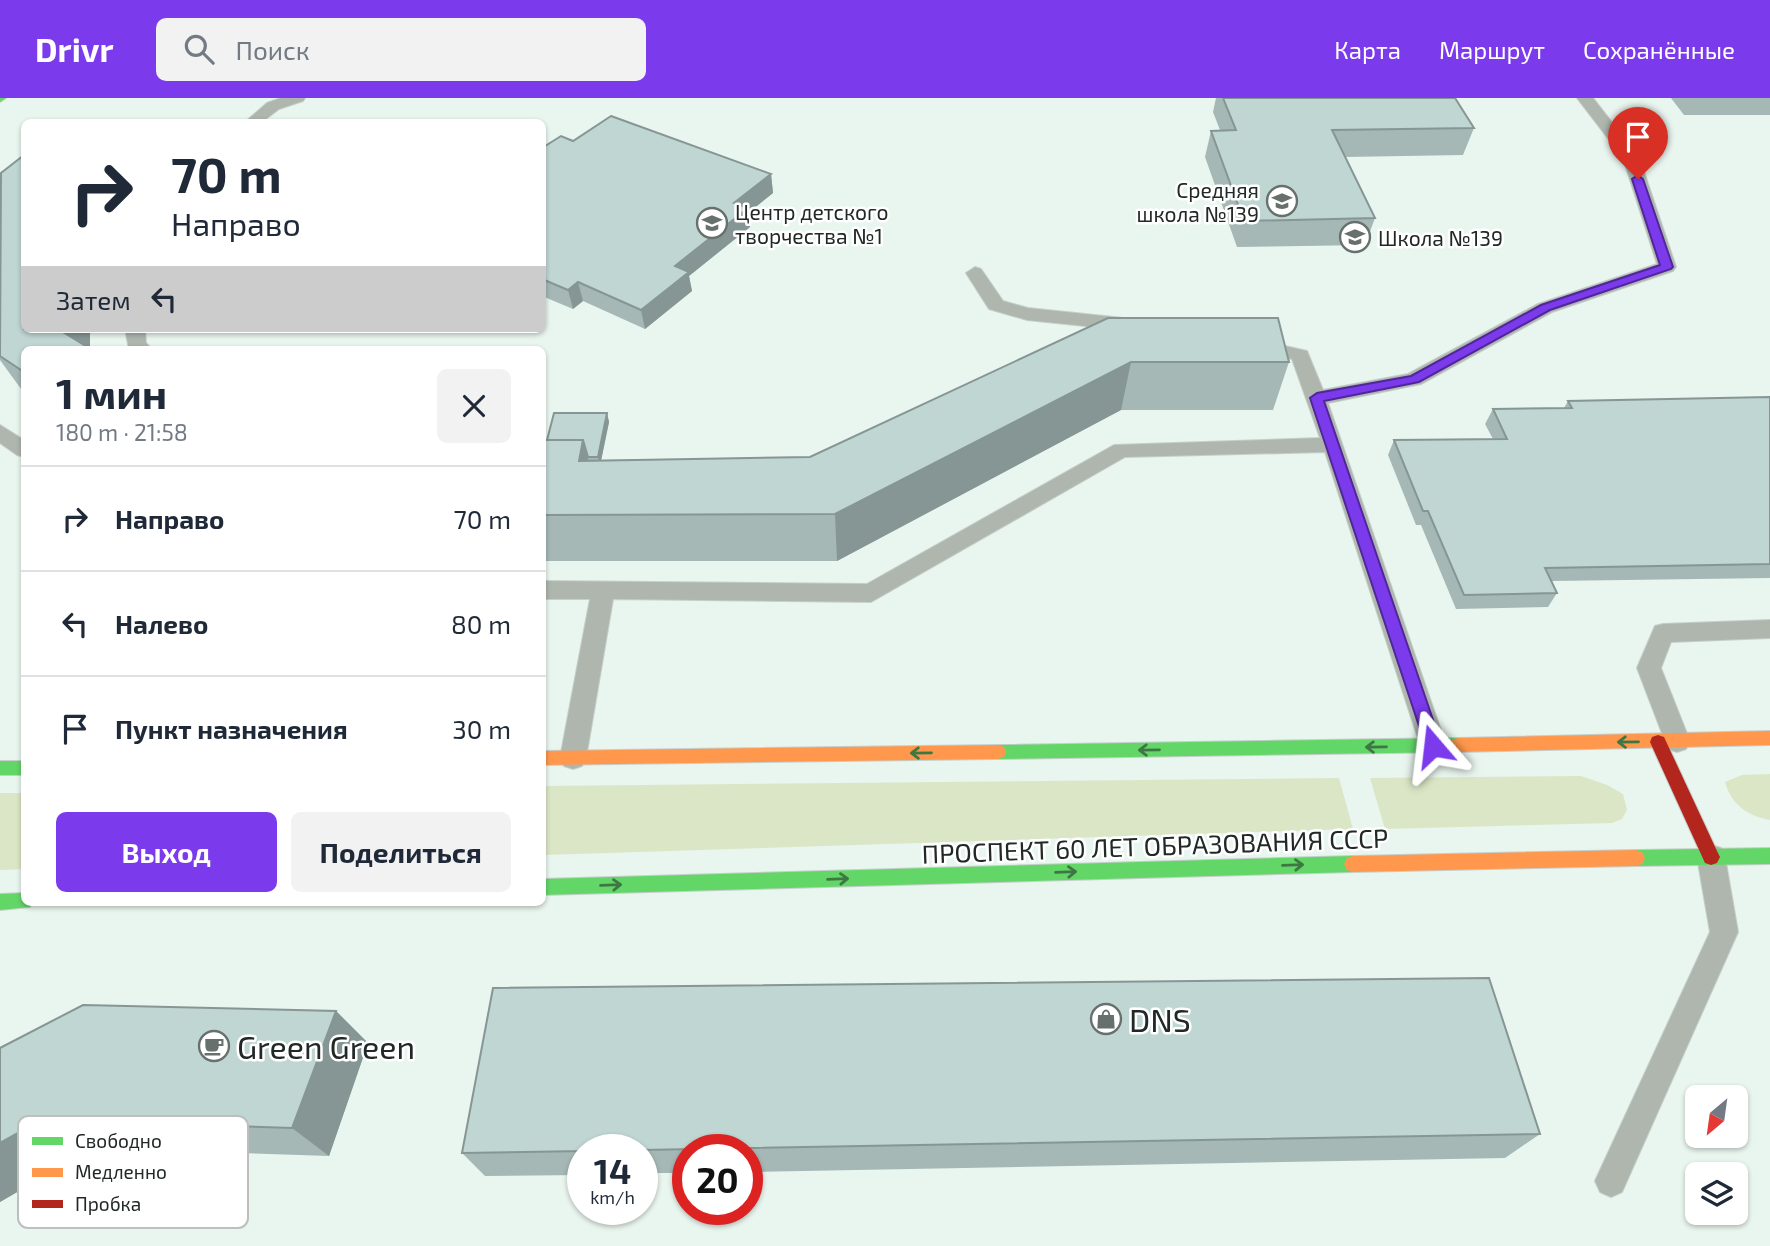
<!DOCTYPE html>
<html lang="ru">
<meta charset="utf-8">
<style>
:root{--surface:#fff;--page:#f2f2f3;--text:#1f2937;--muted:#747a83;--line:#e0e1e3;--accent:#7c3aed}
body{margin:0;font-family:"Exo 2",sans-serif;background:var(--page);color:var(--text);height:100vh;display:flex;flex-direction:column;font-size:26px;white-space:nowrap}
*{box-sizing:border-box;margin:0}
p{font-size:23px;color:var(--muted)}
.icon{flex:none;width:38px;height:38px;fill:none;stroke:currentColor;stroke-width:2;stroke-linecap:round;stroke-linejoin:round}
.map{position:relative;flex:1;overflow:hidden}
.panel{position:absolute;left:21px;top:248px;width:525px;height:560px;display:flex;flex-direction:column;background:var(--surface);border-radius:10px;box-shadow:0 2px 5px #0004}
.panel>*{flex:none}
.hud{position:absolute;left:21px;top:21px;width:525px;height:214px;border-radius:10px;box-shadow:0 2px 5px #0004;background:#fff;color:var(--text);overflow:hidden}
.needle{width:46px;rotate:209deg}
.tools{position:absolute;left:1685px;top:987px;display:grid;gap:14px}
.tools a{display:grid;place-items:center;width:63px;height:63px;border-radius:10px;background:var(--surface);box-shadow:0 2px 5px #0004;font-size:35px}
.speed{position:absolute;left:567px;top:1036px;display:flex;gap:14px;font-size:35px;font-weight:700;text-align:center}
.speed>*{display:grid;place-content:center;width:91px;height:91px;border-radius:50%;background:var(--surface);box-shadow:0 2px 5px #0004;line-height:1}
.speed small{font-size:18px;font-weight:400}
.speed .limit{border:10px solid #d22;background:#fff;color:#111}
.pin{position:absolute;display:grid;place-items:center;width:60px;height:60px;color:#fff;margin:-72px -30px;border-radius:50% 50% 50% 0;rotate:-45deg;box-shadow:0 0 7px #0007}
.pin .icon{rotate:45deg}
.me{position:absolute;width:77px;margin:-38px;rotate:343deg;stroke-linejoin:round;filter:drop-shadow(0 0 5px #0008)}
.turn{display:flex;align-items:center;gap:24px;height:147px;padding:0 35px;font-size:32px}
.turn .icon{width:91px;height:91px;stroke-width:2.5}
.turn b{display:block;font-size:49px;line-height:60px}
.then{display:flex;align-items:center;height:66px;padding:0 35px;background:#0003;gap:14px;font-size:26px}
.round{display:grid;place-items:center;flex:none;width:74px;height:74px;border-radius:10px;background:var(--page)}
.summary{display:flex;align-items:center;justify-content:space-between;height:119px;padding:0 35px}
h1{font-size:42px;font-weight:700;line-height:52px}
.button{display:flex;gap:14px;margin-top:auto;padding:14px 35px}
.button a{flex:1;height:80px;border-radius:10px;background:var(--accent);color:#fff;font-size:28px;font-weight:700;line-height:80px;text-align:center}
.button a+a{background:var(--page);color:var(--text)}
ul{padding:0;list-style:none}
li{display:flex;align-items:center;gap:21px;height:105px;padding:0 35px;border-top:2px solid var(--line)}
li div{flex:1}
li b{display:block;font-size:26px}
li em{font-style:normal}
header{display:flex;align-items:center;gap:42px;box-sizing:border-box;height:98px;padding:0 35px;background:var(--accent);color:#fff}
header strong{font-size:33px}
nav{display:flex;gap:38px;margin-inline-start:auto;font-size:24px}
.search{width:490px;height:63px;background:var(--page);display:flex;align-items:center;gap:18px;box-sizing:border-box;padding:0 24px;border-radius:10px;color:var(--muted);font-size:26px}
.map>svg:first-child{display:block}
.green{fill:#dbe6c6}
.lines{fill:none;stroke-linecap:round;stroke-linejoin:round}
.lane-casing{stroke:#c6cfcb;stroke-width:2}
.fast-casing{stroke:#c6cfcb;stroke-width:2}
.slow-casing{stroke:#c6cfcb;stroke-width:2}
.jam-casing{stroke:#c6cfcb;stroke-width:2}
.lane{fill:#aeb6ae;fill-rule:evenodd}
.fast{fill:#63d668;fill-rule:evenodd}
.slow{fill:#ff974d;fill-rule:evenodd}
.jam{fill:#b3261e;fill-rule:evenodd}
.wall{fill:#a5b8b5}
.shaded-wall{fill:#869694}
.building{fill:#c0d6d3;stroke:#869694;stroke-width:2}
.oneway{stroke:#3f7744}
.route{fill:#7c3aed;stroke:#51269a;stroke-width:2}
.labels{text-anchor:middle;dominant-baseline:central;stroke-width:5;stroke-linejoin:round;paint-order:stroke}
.far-poi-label{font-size:21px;fill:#212926;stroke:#fff;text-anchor:start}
.street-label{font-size:26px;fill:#212926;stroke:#fff}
.near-poi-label{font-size:32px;fill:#212926;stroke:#fff;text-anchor:start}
.key{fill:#fff;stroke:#bcbfbe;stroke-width:2}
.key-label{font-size:19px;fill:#212926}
</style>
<header>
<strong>Drivr</strong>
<div class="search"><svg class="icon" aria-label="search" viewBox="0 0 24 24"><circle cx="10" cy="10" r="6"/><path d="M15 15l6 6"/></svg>Поиск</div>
<nav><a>Карта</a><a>Маршрут</a><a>Сохранённые</a></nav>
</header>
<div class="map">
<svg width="1770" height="1148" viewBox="0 0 1770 1148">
<rect width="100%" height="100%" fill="#e9f5ef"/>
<g class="green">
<path d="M1770,676v46c-23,-4 -39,-16 -45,-38l17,-7z"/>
<path d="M1581,678l26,9 16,9 4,16 -5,9 -10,4 -227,6 -15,-51z"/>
<path d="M1339,680l14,51 -810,26v-69z"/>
<path d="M0,695h24v76l-24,1z"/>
</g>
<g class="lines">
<g class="lane-casing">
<g id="lane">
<path d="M281,0h24l-2,3 -24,8 -17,13h-17l22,-19z"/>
<path d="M1577,0h16l46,59 37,110 -3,4 -121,41 -131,72 -93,19 118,342 -4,8 -9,3 -9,-3 -4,-8 -95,-293 -200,5 -254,145 -258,-3 -27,159 -4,8 -9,3 -9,-3 -4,-8 30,-159h-48v-18l325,3 247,-139 206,-7 -28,-79 -44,-10 -3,-4 3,-4 7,-2 52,12 16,39 85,-16 130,-70 119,-40 -34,-106z"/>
<path d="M975,169l6,2 22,32 25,7 105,11 7,2 3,4 -3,4 -7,2 -106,-11 -38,-11 -23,-36z"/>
<path d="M125,231h20l1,14 7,7 -24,-1z"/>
<path d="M0,327l24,15v17l-7,-2 -17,-12z"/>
<path d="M1770,522v18l-99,4 -10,26 29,73 -4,8 -9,3 -9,-3 -31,-81 18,-42 8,-2z"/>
<path d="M1711,747l10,3 4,9 13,75 -116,260 -11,5 -11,-5 -5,-11 115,-249 -13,-75 4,-9z"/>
</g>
</g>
<g class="fast-casing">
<g id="fast">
<path d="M0,0h6l-6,4z"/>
<path d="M1458,640l6,2 2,5 -2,5 -6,2 -460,7 -6,-2 -2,-5 2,-5 6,-2z"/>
<rect x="0" y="663" width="24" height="14"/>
<path d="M1770,750v16l-134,2 -6,-2 -3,-6 3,-6 6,-2z"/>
<path d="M1353,758l6,2 3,6 -3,6 -6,2 -811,23v-16z"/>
<path d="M24,795v10h8l-2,4 -30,3v-16z"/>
</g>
</g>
<g class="slow-casing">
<g id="slow">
<path d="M1770,633v14l-312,7 -6,-2 -2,-5 2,-5 6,-2z"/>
<path d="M998,647l6,2 2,5 -2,5 -6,2 -456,6v-14z"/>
<path d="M1636,752l6,2 3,6 -3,6 -6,2 -283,6 -6,-2 -3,-6 3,-6 6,-2z"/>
</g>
</g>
<g class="jam-casing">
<path id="jam" d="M1658,637l6,2 53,114 3,6 -3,6 -6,2 -6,-2 -55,-121 2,-5z"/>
</g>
<use href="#lane" class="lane"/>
<use href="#fast" class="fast"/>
<use href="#slow" class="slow"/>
<use href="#jam" class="jam"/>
</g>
<g class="wall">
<path d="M1216,0h239l19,30 -11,27 -118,2 30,61 -10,27 -128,2 -32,-90 6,-26 9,-1 -7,-18z"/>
<path d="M1671,0h99v17h-86z"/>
<path d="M573,43l198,33 2,19 -25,20 2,14 -61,49 3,15 -47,38 -62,-28 -10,8 -31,-13v-148z"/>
<path d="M0,103l24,128h66v20l-66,1v43l-24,-33z"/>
<path d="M1108,220l181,44 -16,48h-152l-284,151h-295v-121h5l60,-27 2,9 -8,38 209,-3z"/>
<path d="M1770,299v181l-218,3 5,12 -9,14 -92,2 -35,-84h-5l-28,-70 6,-15 99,-1 -8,-15 8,-15 71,-1 4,-7z"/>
<path d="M1489,880l51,156 -35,24 -758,14v-22h-59v23h-46v-23h-59v25l-98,1 -23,-23 31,-165z"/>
<path d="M336,913l32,32 -39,113 -236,-8 -93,54v-154z"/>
</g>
<g class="shaded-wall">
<path d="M771,76l2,19 -25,20 2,14 -61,49 3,15 -47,38 -4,-19 34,-44 59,-63z"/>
<path d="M578,184l5,19 -10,8 -5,-19z"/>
<path d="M58,231h32v21z"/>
<path d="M1131,264l-10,48 -284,151 -2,-47z"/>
<path d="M607,315l2,9 -9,44 -2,-9z"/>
<path d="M583,342l13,48 -17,-27z"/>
<path d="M336,913l32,32 -39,113 -37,-28z"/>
<path d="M41,1022l52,28 -93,54v-59z"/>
</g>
<g class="building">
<path d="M1223,0h232l19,30 -142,2 43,88 -131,3 -33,-90 25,-1z"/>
<path d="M611,18l160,58 -37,29 14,5 -73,58 14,6 -48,38 -63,-28 -10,8 -26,-11v-131l19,-12 12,5z"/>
<path d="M24,57v174h34l34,21h-68v22l-24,-16 1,-183z"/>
<path d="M1108,220h170l11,44h-158l-296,152 -293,1v-75h41l-4,21 231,-4z"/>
<path d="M1770,299v167l-225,4 12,25 -93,2 -36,-84h-5l-29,-71 113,-1 -14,-30 79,-1 -4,-7z"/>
<path d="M554,315h53l-9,44h-10l-5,-17h-36z"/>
<path d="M1489,880l51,156 -898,16h-59v1l-121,2 31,-165z"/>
<path d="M83,907l253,6 -44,117 -251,-8 -41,23v-95z"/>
</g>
<defs><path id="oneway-shaft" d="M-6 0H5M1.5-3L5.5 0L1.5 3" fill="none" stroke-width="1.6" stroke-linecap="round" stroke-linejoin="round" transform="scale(1.75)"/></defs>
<g class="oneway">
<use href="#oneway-shaft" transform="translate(1628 644) rotate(179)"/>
<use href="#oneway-shaft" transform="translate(1376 649) rotate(179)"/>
<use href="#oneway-shaft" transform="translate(1149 652) rotate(179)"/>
<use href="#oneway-shaft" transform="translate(921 655) rotate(179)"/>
<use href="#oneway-shaft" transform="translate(1293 767) rotate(-2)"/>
<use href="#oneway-shaft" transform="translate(1066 774) rotate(-2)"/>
<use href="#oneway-shaft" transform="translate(838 781) rotate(-2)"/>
<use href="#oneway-shaft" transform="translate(611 787) rotate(-2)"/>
</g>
<path class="route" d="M1638,77l5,4 30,88 -2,2 -121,41 -131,72 -95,19 118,345 -3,4h-12l-117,-352 7,-5 94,-17 130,-71 119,-40 -28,-86z"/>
<defs>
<g id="school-ring" transform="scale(1.575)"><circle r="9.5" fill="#fff" stroke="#67706c" stroke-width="1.5"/><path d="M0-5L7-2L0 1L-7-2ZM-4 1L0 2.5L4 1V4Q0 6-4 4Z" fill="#67706c"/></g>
<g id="shop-ring" transform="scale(1.575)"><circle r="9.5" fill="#fff" stroke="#67706c" stroke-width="1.5"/><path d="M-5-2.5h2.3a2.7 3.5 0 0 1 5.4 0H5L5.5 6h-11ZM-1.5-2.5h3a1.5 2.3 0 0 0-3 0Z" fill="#67706c"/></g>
<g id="cafe-ring" transform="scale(1.575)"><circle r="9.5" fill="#fff" stroke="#67706c" stroke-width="1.5"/><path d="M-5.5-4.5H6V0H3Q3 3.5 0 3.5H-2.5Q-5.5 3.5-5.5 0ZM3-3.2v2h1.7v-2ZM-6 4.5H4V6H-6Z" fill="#67706c"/></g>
</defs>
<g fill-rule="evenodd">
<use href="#school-ring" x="1282" y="103"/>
<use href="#school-ring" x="712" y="125"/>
<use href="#school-ring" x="1355" y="139"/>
<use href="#shop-ring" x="1106" y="921"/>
<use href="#cafe-ring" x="214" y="948"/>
</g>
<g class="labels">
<g class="far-poi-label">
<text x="1259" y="91" text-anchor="end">Средняя<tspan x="1259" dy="24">школа №139</tspan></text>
<text x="735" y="113">Центр детского<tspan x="735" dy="24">творчества №1</tspan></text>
<text x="1378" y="139">Школа №139</text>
</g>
<g class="street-label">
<text transform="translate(1155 747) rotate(-2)">ПРОСПЕКТ 60 ЛЕТ ОБРАЗОВАНИЯ СССР</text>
</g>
<g class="near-poi-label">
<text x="1129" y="921">DNS</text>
<text x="237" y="948">Green Green</text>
</g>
</g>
<rect x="18" y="1018" width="230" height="112" rx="10" class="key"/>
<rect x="32" y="1039" width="31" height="8" fill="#63d668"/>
<rect x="32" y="1070" width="31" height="9" fill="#ff974d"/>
<rect x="32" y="1102" width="31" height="8" fill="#b3261e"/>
<g class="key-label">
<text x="75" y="1050">Свободно</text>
<text x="75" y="1081">Медленно</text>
<text x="75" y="1113">Пробка</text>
</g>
</svg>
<div class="tools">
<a><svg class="needle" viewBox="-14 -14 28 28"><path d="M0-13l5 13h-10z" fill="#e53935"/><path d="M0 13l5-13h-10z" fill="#747a83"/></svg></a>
<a><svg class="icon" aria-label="layers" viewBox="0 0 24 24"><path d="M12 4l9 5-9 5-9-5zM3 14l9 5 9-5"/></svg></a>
</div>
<div class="speed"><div>14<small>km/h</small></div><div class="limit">20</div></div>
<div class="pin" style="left:1638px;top:81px;background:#d93025"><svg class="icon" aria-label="arrive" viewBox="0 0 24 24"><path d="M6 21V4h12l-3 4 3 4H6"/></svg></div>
<svg class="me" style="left:1433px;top:648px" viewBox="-20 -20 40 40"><path d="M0-17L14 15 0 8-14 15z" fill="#7c3aed" stroke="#fff" stroke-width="4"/></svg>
<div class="hud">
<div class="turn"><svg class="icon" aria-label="right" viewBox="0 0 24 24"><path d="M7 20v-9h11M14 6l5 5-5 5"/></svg><div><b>70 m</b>Направо</div></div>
<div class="then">Затем<svg class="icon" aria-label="left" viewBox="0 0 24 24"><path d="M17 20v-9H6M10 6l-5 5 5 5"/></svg></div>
</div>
<section class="panel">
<div class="summary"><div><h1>1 мин</h1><p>180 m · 21:58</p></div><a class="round"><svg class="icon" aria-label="close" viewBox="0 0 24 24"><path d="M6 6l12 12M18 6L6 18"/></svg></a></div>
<ul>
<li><svg class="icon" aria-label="right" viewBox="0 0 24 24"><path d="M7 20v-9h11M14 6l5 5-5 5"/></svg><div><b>Направо</b></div><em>70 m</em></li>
<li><svg class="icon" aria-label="left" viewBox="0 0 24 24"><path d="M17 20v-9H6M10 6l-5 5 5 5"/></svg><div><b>Налево</b></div><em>80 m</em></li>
<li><svg class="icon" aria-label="arrive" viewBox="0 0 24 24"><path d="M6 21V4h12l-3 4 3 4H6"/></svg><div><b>Пункт назначения</b></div><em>30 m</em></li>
</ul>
<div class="button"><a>Выход</a><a>Поделиться</a></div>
</section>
</div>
